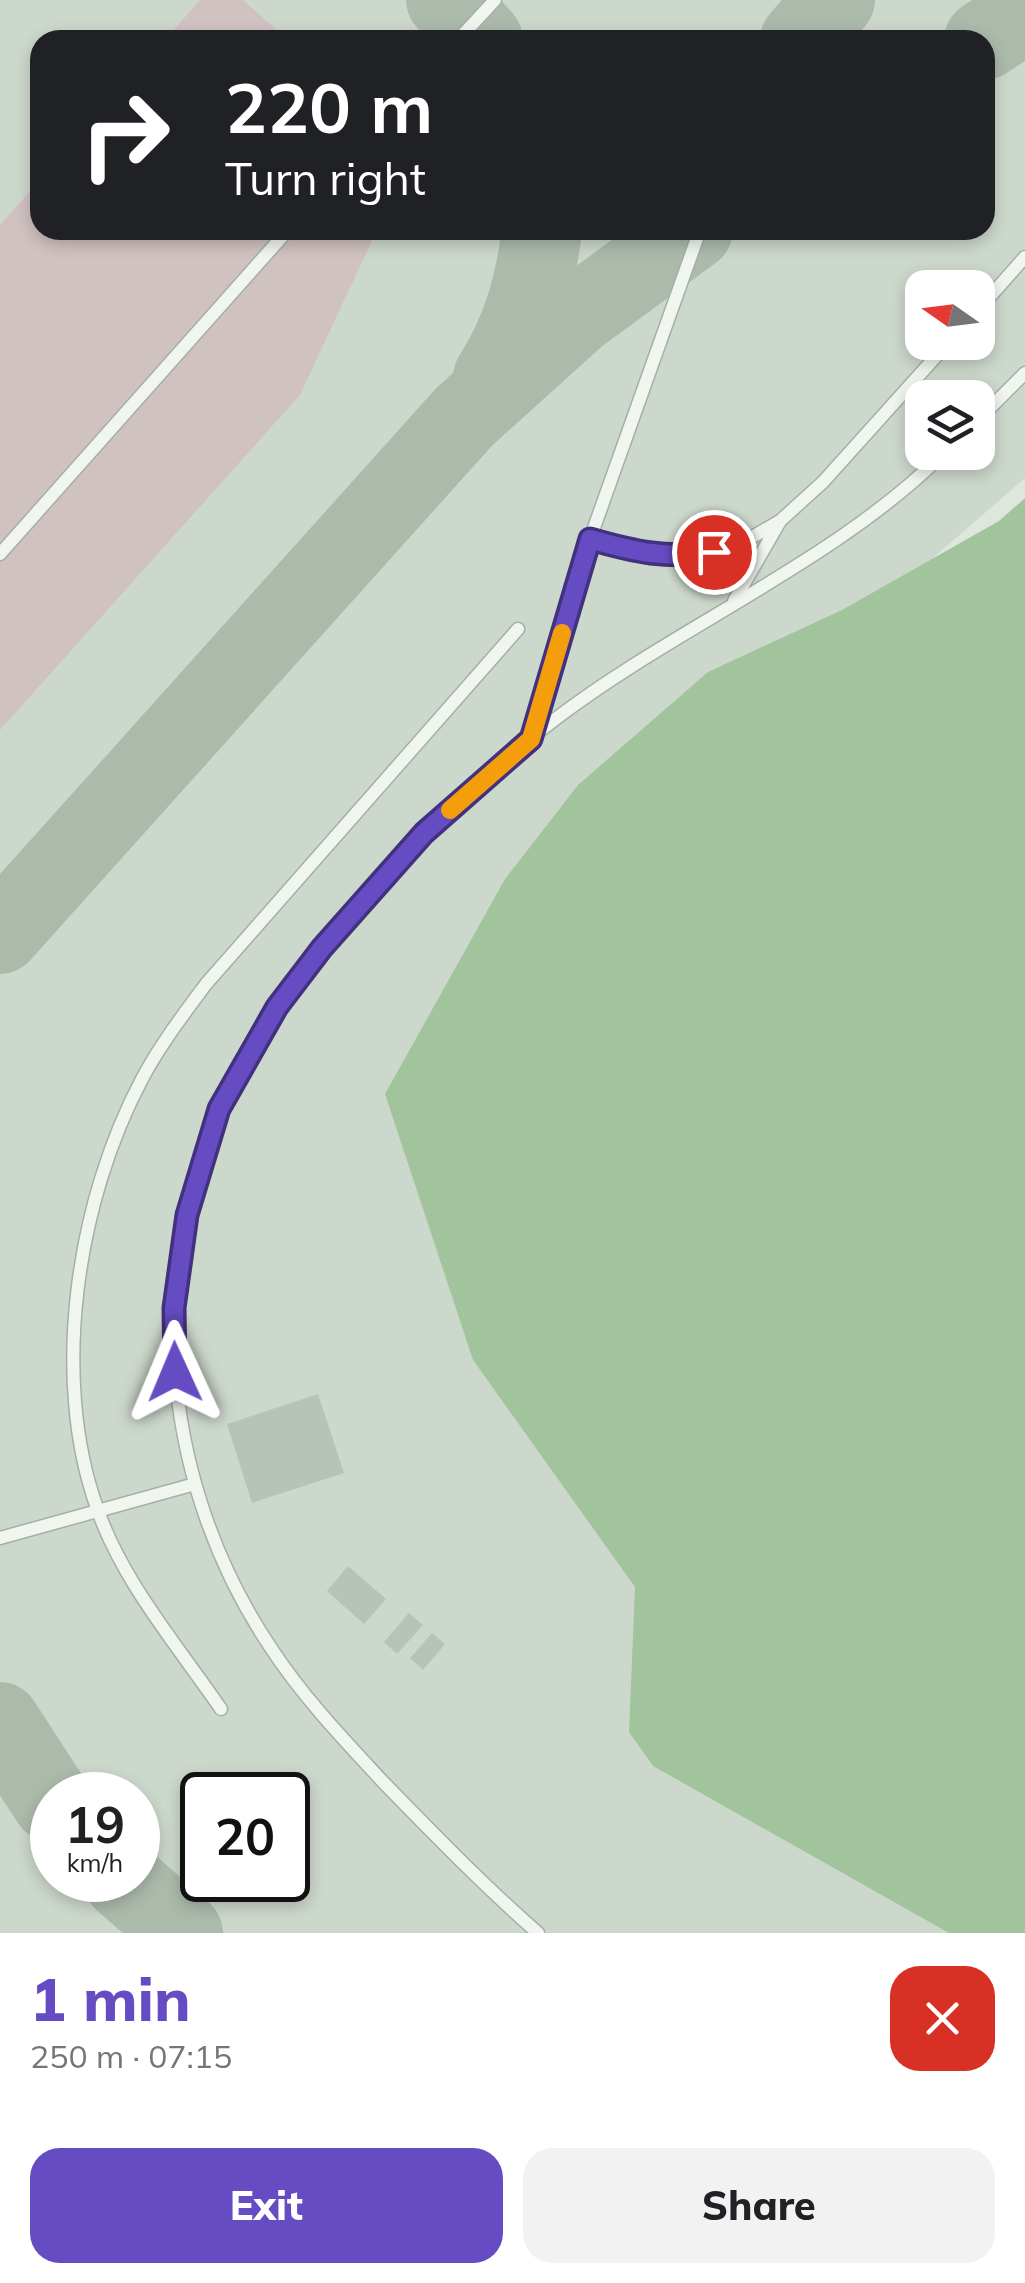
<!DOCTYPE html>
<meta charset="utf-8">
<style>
:root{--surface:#fff;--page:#f2f2f2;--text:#202124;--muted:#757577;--accent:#654cc2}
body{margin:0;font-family:Mulish,sans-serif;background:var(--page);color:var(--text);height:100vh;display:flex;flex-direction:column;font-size:38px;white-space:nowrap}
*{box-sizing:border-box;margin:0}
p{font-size:32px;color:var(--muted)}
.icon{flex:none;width:55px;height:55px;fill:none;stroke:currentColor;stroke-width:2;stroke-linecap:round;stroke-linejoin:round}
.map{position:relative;height:1933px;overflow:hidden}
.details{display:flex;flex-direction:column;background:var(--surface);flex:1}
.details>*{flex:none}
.top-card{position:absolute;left:30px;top:30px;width:965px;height:210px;border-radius:30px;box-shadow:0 5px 15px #0003;background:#202124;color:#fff;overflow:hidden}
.needle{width:65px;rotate:284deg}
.buttons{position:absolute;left:905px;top:270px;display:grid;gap:20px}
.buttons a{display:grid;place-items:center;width:90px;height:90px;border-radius:20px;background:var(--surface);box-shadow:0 5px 15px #0003;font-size:50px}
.speed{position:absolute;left:30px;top:1772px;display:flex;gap:20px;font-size:50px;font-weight:700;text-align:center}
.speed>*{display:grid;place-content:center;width:130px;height:130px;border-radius:50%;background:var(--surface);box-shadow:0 5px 15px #0003;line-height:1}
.speed small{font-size:25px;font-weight:400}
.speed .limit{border:5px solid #111;border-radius:15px;background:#fff;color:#111}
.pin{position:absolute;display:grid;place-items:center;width:85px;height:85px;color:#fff;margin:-42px;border:5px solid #fff;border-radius:50%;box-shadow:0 2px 10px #0007}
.me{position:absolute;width:110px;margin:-55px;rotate:359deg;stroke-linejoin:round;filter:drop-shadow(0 0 8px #0008)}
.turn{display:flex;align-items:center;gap:35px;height:210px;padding:0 30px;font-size:45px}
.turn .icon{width:130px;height:130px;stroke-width:2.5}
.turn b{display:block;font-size:70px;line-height:85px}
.round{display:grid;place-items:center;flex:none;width:105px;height:105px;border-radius:30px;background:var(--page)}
.headline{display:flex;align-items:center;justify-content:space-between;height:170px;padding:0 30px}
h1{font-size:60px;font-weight:800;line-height:75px;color:var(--accent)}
.action{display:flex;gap:20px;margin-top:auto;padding:20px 30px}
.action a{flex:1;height:115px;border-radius:30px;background:var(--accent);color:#fff;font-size:40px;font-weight:800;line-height:115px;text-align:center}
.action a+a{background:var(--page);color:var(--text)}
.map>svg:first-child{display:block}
.built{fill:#cdd8cc;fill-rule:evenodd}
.green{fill:#d0c2c0}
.water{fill:#a1c49c}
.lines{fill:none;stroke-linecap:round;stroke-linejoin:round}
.taxiway{stroke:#acbaac;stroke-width:80}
.building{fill:#b6c3b6}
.lane-casing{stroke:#a4b0a4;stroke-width:15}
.lane{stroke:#f0f5f0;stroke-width:12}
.route-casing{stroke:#42317e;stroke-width:25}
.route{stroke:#654cc2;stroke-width:18}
.slow{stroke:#f59e0b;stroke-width:18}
</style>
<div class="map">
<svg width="1025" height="1933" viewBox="0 0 1025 1933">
<rect width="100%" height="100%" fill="#dee6de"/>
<path class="built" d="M0,0h1025v478l-496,431 496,1024h-1025zM40,40h945v190h-945zM922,288h56v54h-56zM922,398h56v54h-56zM52,1795h86v85h-86zM202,1795h86v85h-86z"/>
<g class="green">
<path d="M200,0h43l45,40h-123z"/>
<path d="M40,180v50h337l-77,165 -300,335v-505z"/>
</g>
<path class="water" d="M1025,498v1435h-76l-296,-167 -24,-34 6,-145 -162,-227 -88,-266 120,-215 73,-94 130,-113 134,-62 157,-89z"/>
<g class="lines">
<g class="taxiway">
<path d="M446,0l37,40"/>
<path d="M800,40l35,-40"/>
<path d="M984,40l41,-27"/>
<path d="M493,377c30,-47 42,-92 49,-147"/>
<path d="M0,934l464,-517 113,-102 116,-85"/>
<path d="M0,1722l52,80"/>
<path d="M123,1880l60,53"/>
</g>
</g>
<g class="building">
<path d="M318,1394l26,79 -92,30 -25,-79z"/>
<path d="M348,1566l38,33 -22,25 -37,-33z"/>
<path d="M409,1613l14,12 -26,29 -13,-12z"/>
<path d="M432,1633l13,11 -22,26 -13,-12z"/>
</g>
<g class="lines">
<g class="lane-casing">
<g id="lane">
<path d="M458,40l37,-40"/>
<path d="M978,310l47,-53"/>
<path d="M978,420l47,-47"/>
<path d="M590,539l43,12 43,7 38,-6 35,-13 31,-18 43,-39 126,-140"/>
<path d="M0,554l288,-324"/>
<path d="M734,601l45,-78"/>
<path d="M532,736l58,-197 110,-309"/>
<path d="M0,1538l195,-54"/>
<path d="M221,1709c-44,-64 -99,-128 -124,-201 -47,-131 -20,-307 45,-429 18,-34 41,-64 64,-95l312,-355"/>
<path d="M538,1933c-54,-47 -104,-99 -154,-150 -40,-43 -81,-86 -113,-135 -106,-157 -130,-368 -50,-542 65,-143 212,-295 337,-389 123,-93 278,-156 387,-265"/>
</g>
</g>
<use href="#lane" class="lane"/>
</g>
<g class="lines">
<g class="route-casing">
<path id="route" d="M175,1372l-1,-64 13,-93 32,-106 58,-102 45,-59 102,-115 107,-94 59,-200c45,13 77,20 124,13"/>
</g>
<use href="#route" class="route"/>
<path class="slow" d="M450,810l81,-71 31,-106"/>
</g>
</svg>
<div class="buttons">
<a><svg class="needle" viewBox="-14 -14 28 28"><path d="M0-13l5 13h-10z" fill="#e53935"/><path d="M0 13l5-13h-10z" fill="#757577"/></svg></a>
<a><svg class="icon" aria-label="layers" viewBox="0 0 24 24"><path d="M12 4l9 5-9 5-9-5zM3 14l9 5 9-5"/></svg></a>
</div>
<div class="speed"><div>19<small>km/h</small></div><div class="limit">20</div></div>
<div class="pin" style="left:714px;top:552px;background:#d93025"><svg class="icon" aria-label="arrive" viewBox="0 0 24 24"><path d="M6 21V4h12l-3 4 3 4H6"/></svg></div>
<svg class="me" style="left:175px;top:1372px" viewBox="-20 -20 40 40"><path d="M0-17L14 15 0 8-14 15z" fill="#654cc2" stroke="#fff" stroke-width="4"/></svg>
<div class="top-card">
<div class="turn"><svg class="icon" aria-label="right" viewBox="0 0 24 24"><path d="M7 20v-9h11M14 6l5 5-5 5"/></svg><div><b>220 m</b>Turn right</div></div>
</div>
</div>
<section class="details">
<div class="headline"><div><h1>1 min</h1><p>250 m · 07:15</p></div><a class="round" style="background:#d93025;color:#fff"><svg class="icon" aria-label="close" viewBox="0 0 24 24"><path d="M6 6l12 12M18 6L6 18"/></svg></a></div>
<div class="action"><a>Exit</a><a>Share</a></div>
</section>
